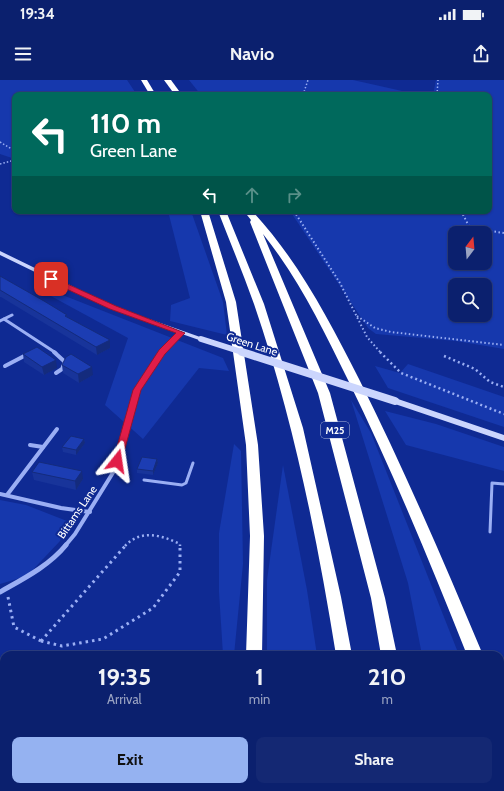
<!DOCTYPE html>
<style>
:root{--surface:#0b206e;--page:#142873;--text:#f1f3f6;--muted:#9aa3c2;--line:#2b3e81;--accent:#95b2f1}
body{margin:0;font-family:Cabin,sans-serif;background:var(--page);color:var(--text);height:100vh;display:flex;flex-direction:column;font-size:15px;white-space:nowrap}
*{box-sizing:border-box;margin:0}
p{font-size:13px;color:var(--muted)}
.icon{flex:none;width:22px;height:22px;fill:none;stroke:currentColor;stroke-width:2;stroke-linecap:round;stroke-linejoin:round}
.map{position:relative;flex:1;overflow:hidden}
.panel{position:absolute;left:0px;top:571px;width:504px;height:140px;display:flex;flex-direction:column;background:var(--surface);border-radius:12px 12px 0 0;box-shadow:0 1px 3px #0004,0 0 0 1px var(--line)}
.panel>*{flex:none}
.banner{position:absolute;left:12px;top:12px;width:480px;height:122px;border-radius:8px;box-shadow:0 1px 3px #0004,0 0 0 1px var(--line);background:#00695c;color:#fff;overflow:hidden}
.needle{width:26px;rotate:16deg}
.buttons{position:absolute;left:448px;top:146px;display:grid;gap:8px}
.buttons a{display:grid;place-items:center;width:44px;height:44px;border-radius:8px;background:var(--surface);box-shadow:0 1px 3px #0004,0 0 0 1px var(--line);font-size:20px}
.pin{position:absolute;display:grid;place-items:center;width:34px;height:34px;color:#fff;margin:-17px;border-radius:8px;box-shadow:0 2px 6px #0006}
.me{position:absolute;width:44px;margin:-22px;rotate:15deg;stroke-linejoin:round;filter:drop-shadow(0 0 3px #0008)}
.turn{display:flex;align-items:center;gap:14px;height:84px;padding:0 12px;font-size:18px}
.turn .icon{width:52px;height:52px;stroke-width:2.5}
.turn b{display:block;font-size:28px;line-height:34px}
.lanes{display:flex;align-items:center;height:38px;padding:0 12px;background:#0003;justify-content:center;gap:20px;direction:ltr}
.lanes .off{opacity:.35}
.eta{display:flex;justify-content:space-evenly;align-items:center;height:68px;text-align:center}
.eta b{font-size:24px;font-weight:700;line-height:28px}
.button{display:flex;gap:8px;margin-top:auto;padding:8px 12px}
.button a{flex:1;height:46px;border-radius:8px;background:var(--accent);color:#111;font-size:16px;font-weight:700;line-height:46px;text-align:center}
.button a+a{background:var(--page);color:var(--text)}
.status{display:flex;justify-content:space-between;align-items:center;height:28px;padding:0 20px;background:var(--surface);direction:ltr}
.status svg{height:11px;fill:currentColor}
header{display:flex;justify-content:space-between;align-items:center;height:52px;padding:0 12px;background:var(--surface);font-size:18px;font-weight:700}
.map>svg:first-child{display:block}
.green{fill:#1638ad;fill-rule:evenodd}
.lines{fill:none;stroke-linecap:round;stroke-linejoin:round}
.path-far3{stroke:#9baff4;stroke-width:1.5;stroke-dasharray:1.5 2;stroke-linecap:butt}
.path-far2{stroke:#9baff4;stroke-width:2;stroke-dasharray:1.5 2.5;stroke-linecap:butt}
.path-far1{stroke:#9baff4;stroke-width:2.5;stroke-dasharray:2 3;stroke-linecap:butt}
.path{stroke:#9baff4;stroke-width:3;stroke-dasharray:2.5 4;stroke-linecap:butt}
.lane{stroke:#9baff4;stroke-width:3}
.street-far2{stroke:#9baff4;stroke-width:3}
.street-far1{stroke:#9baff4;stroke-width:4}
.street{stroke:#9baff4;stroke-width:5}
.secondary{fill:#cbd5fd;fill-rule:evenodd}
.highway{fill:#fff;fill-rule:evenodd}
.secondary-bridge-far1{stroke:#cbd5fd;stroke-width:6}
.secondary-bridge{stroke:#cbd5fd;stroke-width:8}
.wall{fill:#18349a}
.shaded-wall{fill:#142b7d}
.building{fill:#1c3db3;stroke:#142b7d}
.route{fill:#e11d48;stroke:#92132f}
.labels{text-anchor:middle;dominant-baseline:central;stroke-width:4;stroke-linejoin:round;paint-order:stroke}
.shield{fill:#0f2a93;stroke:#b7bfdf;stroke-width:1}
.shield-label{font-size:10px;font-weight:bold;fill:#fff}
.street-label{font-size:11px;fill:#fff;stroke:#0f2a93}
</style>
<div class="status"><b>19:34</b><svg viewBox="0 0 49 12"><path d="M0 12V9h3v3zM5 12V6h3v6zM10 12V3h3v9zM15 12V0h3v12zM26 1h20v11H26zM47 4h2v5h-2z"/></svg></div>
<header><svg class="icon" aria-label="menu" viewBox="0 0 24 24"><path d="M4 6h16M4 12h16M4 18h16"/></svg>Navio<svg class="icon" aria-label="share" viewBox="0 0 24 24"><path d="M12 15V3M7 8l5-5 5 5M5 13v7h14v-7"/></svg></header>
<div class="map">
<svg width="504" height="711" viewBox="0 0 504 711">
<rect width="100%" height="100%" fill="#0f2a93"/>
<g class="green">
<path d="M0,0h127l10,15h-122v64l-15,-5z"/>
<path d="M189,0h164l67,15h-219z"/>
<path d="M436,0h68v269l-48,-8 -80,-7 -8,-6 -78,-117h199v-116h-56zM455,153h30v30h-30zM455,205h30v30h-30z"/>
<path d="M168,131h23l32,91 4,33 -57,-14 1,-16 19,-7z"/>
<path d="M38,209l27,7 158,62 6,13 -30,-3 -56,71 -38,-34 23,-67z"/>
<path d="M408,284l96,33v30l-116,-39 -13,-22 25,7z"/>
<path d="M351,320l20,33 88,222h-37l-14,-72z"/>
<path d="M385,331l51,13 68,23v24l-98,-26z"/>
<path d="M234,364l7,7 2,113 -9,91h-11l-4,-63v-59z"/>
<path d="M283,385l24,125 10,65h-50v-75z"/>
<path d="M0,420l26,5 41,16 -7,20 -33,35 -27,8z"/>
<path d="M0,592h4v115h200l-1,4h-203z"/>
<path d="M500,677l4,11v20l-7,3 -49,-2 -1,-2h53z"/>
<path d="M261,707h71l-1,4h-69z"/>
</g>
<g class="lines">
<g class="path-far3">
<path d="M303,15l5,-15"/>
<path d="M437,15l1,-15"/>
<path d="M0,62l15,9"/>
<path d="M0,84l15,-4"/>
</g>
<g class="path-far2">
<path d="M294,131l46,72 27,54 14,16"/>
<path d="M461,131l9,17 34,5"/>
<path d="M357,236l18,12 16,4 113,13"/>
</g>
<g class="path-far1">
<path d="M380,272l21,21 103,41"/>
<path d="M444,276l31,13 15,13 14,5"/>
<path d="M125,466c16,-17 36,-11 55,-2v2"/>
</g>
<g class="path">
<path d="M8,517l6,30 27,14"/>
<path d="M41,561l21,5 41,-7 50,-31 27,-36v-27"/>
<path d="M41,561l85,-96"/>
</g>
<g class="lane">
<path d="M144,400l38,5 4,-2 7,-20"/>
<path d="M490,452l2,-49 12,1"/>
</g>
<g class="street-far2">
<path d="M4,239l52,34"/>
<path d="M0,241l12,-6"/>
<path d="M161,273l20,-20"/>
</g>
<g class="street-far1">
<path d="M54,272l11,10 -3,7 -6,4"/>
<path d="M5,286l23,-12"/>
<path d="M30,365l13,2"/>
<path d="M0,414l61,14 29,4"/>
<path d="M7,415l50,-66"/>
<path d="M65,466l10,-12 39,-63 23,-81 25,-38"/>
</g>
<path class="street" d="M0,512c23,-13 49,-26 66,-47"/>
<g class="secondary">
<path d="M0,171l115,56 88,31 2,1 -4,2 -2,-1 -88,-31 -111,-54z"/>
<path d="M392,319h6l106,36v6l-112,-38 -1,-2z"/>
</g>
<g class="highway">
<path d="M141,0h6l9,15h-6z"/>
<path d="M164,0h7l11,15h-7z"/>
<path d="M200,131h8l28,91 22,143 6,91 -2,119h-16l4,-119 -4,-91 -20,-143z"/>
<path d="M218,131h8l38,93 39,124 38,169 11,58h-16c-19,-118 -43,-237 -82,-351 -11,-31 -24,-62 -36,-93z"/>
<path d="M251,132l3,1c45,49 75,107 105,166 45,90 85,183 124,276h-16c-37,-93 -75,-185 -119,-275 -25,-51 -49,-101 -85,-146l67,159 55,205 12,57h-16l-10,-57 -53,-205 -68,-171 1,-2 -4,-5z"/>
<path d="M500,633l4,1v24l-4,-1z"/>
<path d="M209,707h18l-1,4h-18z"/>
<path d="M230,707h18l-1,4h-18z"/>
<rect x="357" y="707" width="18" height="4"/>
<rect x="404" y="707" width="18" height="4"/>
</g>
<path class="secondary-bridge-far1" d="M201,259l44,14"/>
<path class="secondary-bridge" d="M242,272l153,49"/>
</g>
<g class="wall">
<path d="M0,196l67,39v2l43,23v8l-13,7 -96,-58h-1z"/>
<path d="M23,274l34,14 -13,7 -20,-13z"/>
<path d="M62,285l31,10 -14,8 -16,-10z"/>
<path d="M84,359l1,4 -9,12 -13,-3 -1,-5z"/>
<path d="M157,379l1,4 -5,12 -16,-2v-4z"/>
<path d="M32,392l51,7 -7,11 -42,-10z"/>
</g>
<g class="shaded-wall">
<path d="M110,260v8l-13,7 -1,-8z"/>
<path d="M56,280l1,8 -13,7 -2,-8z"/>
<path d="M92,287l1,8 -14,8 -1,-9z"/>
<path d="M84,359l1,4 -9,12v-5z"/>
<path d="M157,379l1,4 -5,12v-4z"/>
<path d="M82,391l1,8 -7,11 -1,-9z"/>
</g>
<g class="building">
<path d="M0,196l44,25 23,14 -2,1 45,24 -14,7 -96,-57z"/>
<path d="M37,267l19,13 -14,7 -19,-13z"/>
<path d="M71,274l21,13 -14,7 -16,-9 4,-8z"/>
<path d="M71,356l13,3 -8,11 -14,-3z"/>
<path d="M142,377l15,2 -4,12 -16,-2z"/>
<path d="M39,382l43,9 -7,10 -43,-9z"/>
</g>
<path class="route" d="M49,198h5l62,28 69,27 -20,21 -24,36 -20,73 -4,1 -4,-3 20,-71 26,-40 17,-17 -66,-24 -61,-28z"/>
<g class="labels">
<rect class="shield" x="321" y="342" width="28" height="16" rx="3"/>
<g class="shield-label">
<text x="335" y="350">M25</text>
</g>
<g class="street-label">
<text transform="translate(252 264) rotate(18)">Green Lane</text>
<text transform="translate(77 432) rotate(-56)">Bittams Lane</text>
</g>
</g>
</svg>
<div class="buttons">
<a><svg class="needle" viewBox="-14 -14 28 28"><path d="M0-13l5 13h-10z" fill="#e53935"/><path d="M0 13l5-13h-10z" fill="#9aa3c2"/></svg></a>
<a><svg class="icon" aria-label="search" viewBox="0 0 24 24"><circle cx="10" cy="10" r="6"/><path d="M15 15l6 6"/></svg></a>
</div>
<div class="pin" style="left:51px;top:199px;background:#d93025"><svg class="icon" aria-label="arrive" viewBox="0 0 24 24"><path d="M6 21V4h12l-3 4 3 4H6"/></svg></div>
<svg class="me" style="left:117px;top:381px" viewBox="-20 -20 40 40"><path d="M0-17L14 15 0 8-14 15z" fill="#e11d48" stroke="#fff" stroke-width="4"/></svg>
<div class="banner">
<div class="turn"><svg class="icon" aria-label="left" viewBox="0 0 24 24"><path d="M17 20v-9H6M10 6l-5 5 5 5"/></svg><div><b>110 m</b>Green Lane</div></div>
<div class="lanes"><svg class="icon" aria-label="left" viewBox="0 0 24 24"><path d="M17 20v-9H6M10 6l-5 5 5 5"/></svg><svg class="icon off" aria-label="ahead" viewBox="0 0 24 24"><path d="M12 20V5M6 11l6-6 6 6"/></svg><svg class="icon off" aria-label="right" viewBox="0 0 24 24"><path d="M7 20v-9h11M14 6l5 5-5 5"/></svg></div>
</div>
<section class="panel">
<div class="eta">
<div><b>19:35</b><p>Arrival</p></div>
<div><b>1</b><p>min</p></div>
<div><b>210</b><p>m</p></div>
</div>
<div class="button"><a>Exit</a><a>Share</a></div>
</section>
</div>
